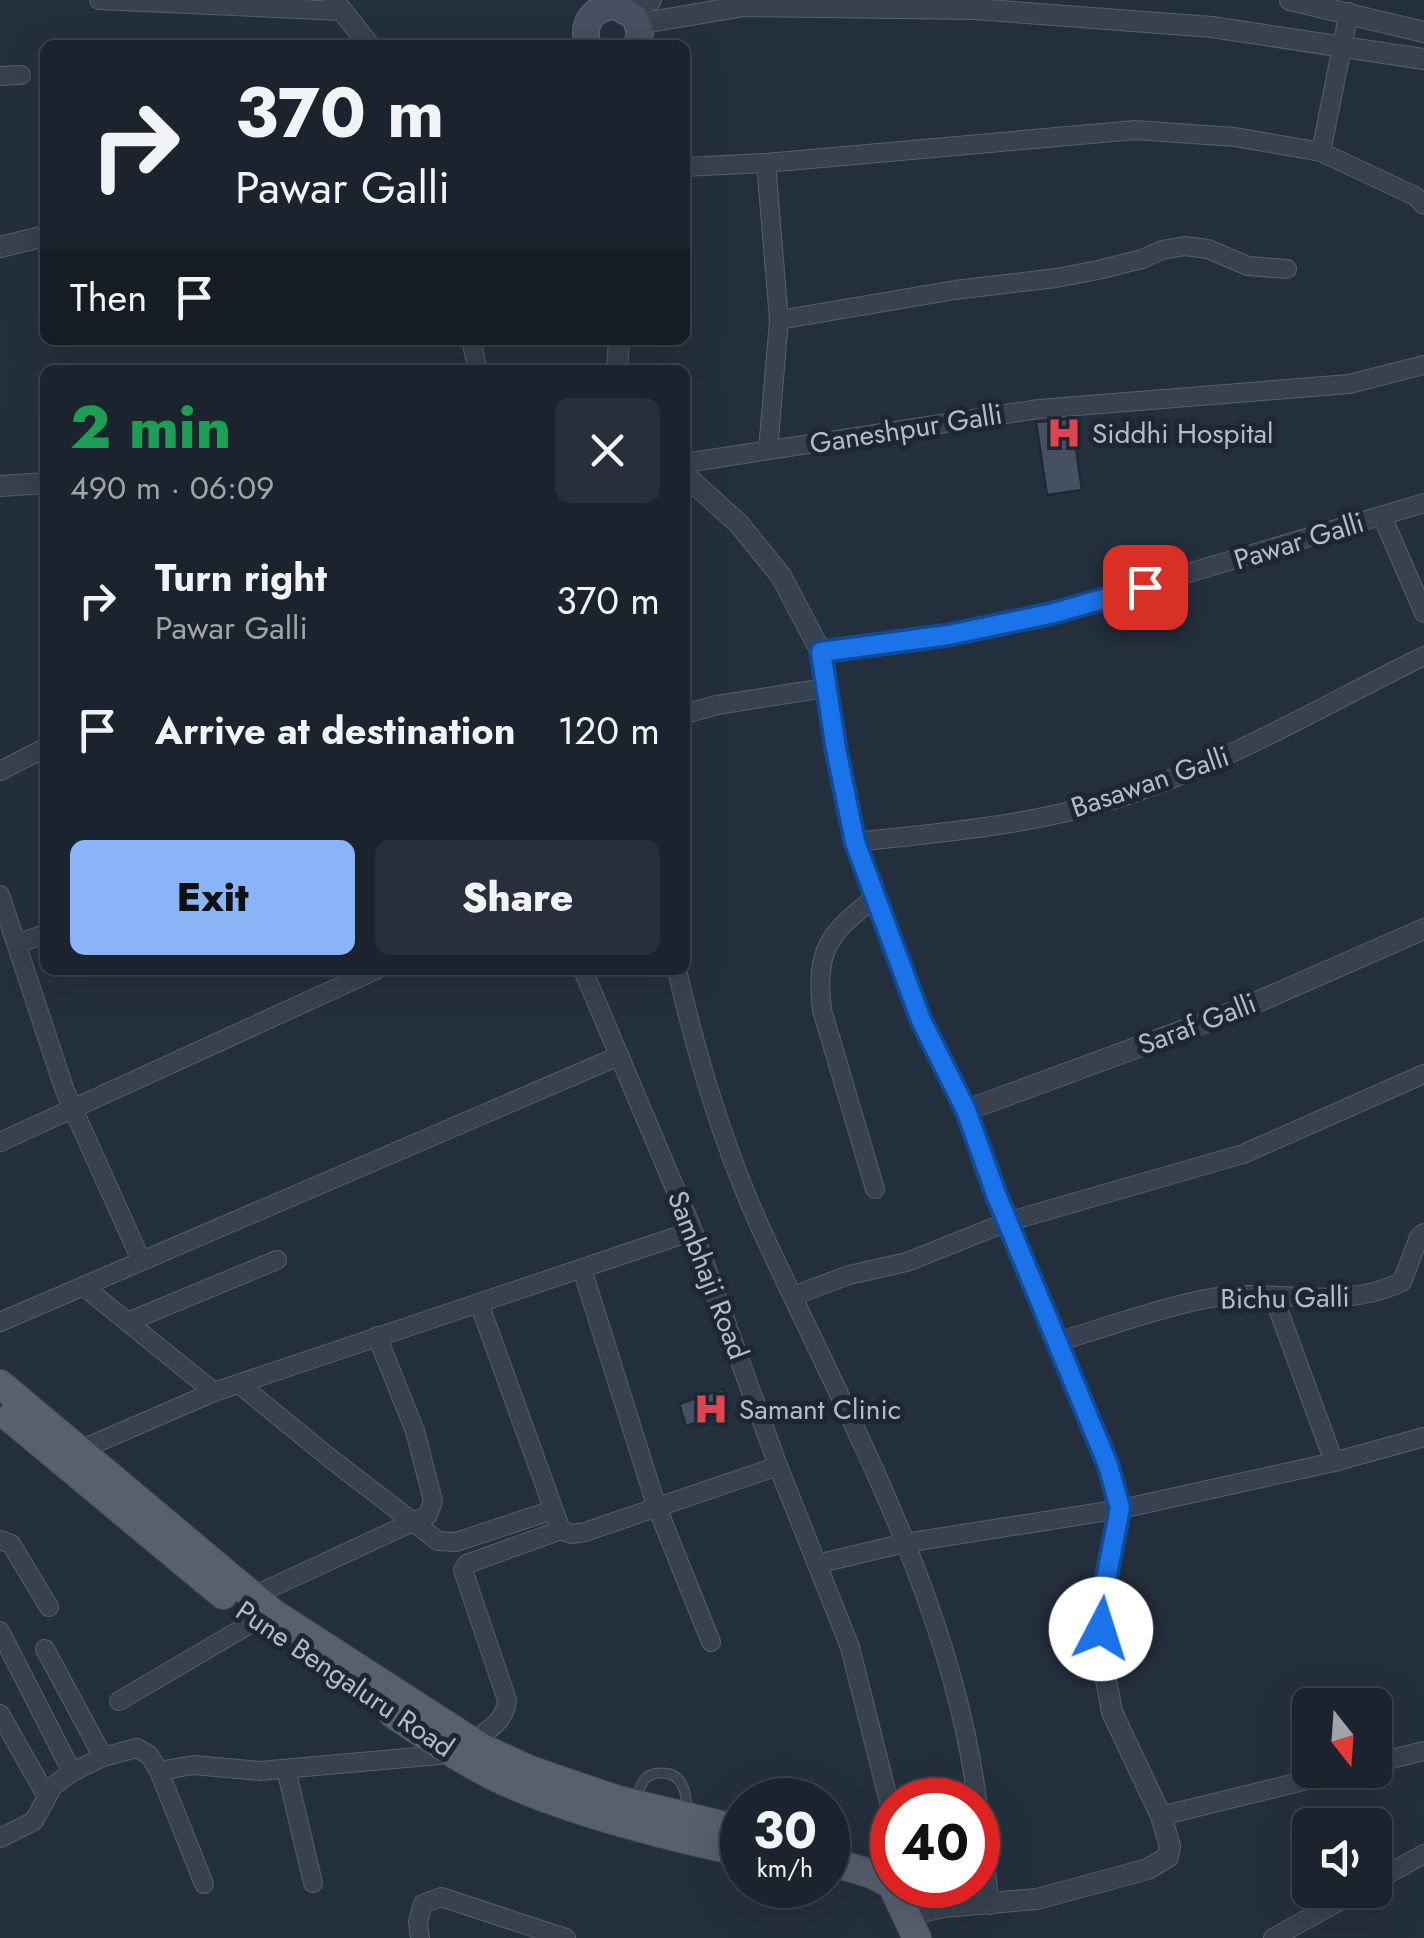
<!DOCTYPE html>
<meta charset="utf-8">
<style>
:root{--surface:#1b232e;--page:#282f3a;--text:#f1f3f6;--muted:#a0a4aa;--line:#39404a;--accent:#8ab4f8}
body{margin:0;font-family:Jost,sans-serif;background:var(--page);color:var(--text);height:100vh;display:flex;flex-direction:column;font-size:38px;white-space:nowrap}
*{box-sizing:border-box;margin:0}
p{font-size:32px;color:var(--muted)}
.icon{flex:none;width:55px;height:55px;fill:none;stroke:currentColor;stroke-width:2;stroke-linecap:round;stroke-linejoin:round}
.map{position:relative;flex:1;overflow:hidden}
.panel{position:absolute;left:40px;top:365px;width:650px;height:610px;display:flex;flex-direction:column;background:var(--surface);border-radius:15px;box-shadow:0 10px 40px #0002,0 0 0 2px var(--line)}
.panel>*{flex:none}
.top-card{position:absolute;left:40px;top:40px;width:650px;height:305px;border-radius:15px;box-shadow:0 10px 40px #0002,0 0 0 2px var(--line);background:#1b232e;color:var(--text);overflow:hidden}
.needle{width:65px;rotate:163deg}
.tools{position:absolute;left:1292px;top:1688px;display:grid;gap:20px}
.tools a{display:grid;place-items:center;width:100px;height:100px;border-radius:15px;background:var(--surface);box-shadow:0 10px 40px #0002,0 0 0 2px var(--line);font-size:50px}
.speed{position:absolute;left:720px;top:1778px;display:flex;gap:20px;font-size:50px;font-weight:700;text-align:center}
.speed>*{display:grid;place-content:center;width:130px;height:130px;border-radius:50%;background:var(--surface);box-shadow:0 10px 40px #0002,0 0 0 2px var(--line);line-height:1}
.speed small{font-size:25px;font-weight:400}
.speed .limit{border:15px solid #d22;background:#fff;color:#111}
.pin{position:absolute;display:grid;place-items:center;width:85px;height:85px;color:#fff;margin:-42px;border-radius:20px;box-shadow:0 5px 15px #0006}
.me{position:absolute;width:110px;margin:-55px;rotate:5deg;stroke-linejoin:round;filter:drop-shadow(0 0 8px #0008)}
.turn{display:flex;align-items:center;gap:35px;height:210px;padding:0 30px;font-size:45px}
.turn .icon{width:130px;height:130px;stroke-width:2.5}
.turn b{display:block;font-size:70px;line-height:85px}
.then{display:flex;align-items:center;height:95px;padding:0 30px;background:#0003;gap:20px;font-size:38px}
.round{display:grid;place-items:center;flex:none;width:105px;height:105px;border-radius:15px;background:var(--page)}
.overview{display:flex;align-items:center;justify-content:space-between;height:170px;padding:0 30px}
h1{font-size:60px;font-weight:800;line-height:75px;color:#1e9e55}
.action{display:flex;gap:20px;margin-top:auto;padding:20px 30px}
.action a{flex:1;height:115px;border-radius:15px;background:var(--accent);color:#111;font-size:40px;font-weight:800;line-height:115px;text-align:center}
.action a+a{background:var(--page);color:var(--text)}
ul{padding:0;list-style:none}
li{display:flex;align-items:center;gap:30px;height:130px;padding:0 30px}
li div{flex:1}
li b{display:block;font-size:38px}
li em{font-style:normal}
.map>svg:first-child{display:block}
.building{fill:#455162;stroke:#1f2835;stroke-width:2.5}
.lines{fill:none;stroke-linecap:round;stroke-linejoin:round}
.service-casing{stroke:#565f6c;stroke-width:11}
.minor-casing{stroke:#565f6c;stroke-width:20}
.tertiary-casing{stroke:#565f6c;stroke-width:22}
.secondary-casing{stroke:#565f6c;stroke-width:28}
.primary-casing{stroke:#414a57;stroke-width:30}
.service{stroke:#38414e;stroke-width:9}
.minor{stroke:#38414e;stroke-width:18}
.tertiary{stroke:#38414e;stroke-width:20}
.secondary{stroke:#465061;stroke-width:25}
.primary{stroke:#56606e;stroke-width:28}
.route-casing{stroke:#114b97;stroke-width:25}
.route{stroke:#1a73e8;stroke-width:18}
.labels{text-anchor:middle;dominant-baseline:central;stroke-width:10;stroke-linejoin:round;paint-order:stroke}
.street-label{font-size:28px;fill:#b4bcc9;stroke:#1d2633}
.poi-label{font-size:28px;fill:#b4bcc9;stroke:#1d2633;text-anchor:start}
</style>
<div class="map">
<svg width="1424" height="1938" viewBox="0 0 1424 1938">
<rect width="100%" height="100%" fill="#242f3e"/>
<g class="building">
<path d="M1072,419l10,71 -35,5 -11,-73z"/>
<path d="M722,1389l8,22 -44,15 -7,-22z"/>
</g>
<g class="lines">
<g class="service-casing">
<path id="service" d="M635,1802c3,-7 5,-18 10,-23 3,-4 10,-6 15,-6 24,-2 27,22 27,41"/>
</g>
<g class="minor-casing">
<g id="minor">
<path d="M99,0l243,11"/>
<path d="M0,76l21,-1"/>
<path d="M1321,152l28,-140"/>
<path d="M766,163l13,157 -11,130"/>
<path d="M685,167l81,-4 369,-33 100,7 86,15 94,44 9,9"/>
<path d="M779,320l176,-30 101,-12 42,-8 44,-11 20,-9 23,-4 23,3 40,17 39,3"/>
<path d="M471,340l7,30"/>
<path d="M685,463l354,-54 310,-25 75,-19"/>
<path d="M1382,516l42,97"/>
<path d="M821,652l128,-17 105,-22 370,-110"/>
<path d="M685,714l32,-9 108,-17"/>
<path d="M0,771l45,-23"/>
<path d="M855,842c94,-10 189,-18 279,-49 101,-35 194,-90 290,-137"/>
<path d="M0,895l65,196 76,169"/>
<path d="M16,944l29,-10"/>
<path d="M583,970l110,261 85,235 72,181 42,167"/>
<path d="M677,970c20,88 47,177 84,259 83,182 191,371 216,571"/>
<path d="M0,1142l376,-172"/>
<path d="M875,1189l-53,-179c-7,-61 7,-77 54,-113"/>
<path d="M582,1269l74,236 55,137"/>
<path d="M83,1286l131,106"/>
<path d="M793,1296l56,-21 58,-13 100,-40 236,-68 181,-80"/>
<path d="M1274,1298l60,164"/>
<path d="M479,1303l82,227 11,4 13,-2 193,-66"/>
<path d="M130,1321l147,-61"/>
<path d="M0,1322l619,-266"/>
<path d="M1056,1342c49,-14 99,-33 149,-43 69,-14 128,15 197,-17l17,-45 5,-4"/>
<path d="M239,1384l92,75 107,82 18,1 97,-32"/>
<path d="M73,1453l141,-61 479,-161"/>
<path d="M0,1540l11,4 38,63"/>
<path d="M817,1564l88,-21 216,-34 213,-47 90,-25"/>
<path d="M253,1596l175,-81 5,-14 -18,-70 -38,-95"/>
<path d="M0,1631l72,141"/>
<path d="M45,1649l58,108"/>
<path d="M119,1701l136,-80"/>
<path d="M0,1714l46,81"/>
<path d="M472,1742c16,-12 33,-20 35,-42l-44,-130 4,-6 94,-34"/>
<path d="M1375,1763l49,-12"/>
<path d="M286,1769l27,114"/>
<path d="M159,1771l34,-6 67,6 191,-17"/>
<path d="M978,1806l12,99"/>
<path d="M1161,1816l187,-46"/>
<path d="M0,1838l34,-17 19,-35 19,-14 31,-15 34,-9 12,7 10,16 45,113"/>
<path d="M1375,1881l49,-27"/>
<path d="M420,1938l-2,-16 5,-18 18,-7 125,41"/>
<path d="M1273,1938l86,-48"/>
</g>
</g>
<g class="tertiary-casing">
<g id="tertiary">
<path d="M334,0l35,45"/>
<path d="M1290,0l134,32"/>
<path d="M630,12l21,-12"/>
<path d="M638,24l106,-18 230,3 238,18 212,32"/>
<path d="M0,247l45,-11"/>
<path d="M617,370l2,-30"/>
<path d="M685,475l54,49 42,52 40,76 14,97 20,93 66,178 46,90 17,55 124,300 13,44 -20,96v48l11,59 49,104 9,30 -2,11 -20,12 -111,30 -94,8 -34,8"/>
<path d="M0,486l45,-3"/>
<path d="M967,1110l272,-100 185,-81"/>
</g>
</g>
<g class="secondary-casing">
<path id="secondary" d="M588,45c-7,-22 5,-38 28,-39l19,11 5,15 -3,13"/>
</g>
<g class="primary-casing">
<g id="primary">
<path d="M0,1384l273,229 209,135 48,22 85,29 127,31"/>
<path d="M10,1418l213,177"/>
<path d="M393,1714c41,27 82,56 127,74 65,27 153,50 222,64"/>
<path d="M828,1861l44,13 20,11 25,53"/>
</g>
</g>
<use href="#service" class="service"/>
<use href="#minor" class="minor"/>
<use href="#tertiary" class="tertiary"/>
<use href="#secondary" class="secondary"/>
<use href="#primary" class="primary"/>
</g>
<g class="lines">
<g class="route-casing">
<path id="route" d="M1101,1629v-24l19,-97 -12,-43 -112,-271 -30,-84 -45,-90 -66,-178 -19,-93 -15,-97 128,-17 105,-22 91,-26"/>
</g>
<use href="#route" class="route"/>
</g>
<defs>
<g id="hospital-bare" transform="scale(2.7)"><path d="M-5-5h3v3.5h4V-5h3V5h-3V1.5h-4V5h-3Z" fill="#e0444e" stroke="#1d2633" stroke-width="2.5" paint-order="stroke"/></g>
</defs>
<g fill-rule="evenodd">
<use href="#hospital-bare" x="1064" y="433"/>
<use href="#hospital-bare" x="711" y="1409"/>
</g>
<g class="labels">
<g class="street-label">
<text transform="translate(906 429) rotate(-9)">Ganeshpur Galli</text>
<text transform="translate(1299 541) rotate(-17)">Pawar Galli</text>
<text transform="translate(1150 782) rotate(-19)">Basawan Galli</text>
<text transform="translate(1197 1024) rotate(-21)">Saraf Galli</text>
<text transform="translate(708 1275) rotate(69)">Sambhaji Road</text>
<text transform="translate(1285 1298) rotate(-1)">Bichu Galli</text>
<text transform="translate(345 1679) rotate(34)">Pune Bengaluru Road</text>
</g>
<g class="poi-label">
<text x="1092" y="433">Siddhi Hospital</text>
<text x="739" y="1409">Samant Clinic</text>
</g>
</g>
</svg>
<div class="tools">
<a><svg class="needle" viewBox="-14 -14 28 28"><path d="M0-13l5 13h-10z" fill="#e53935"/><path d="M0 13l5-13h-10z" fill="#a0a4aa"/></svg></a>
<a><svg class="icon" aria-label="sound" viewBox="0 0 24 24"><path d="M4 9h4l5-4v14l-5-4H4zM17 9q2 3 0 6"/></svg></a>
</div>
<div class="speed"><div>30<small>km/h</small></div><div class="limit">40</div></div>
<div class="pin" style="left:1145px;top:587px;background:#d93025"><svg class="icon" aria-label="arrive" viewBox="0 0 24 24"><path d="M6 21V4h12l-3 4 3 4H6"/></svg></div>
<svg class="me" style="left:1101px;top:1629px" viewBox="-20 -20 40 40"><circle r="19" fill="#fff"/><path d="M0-13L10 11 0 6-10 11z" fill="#1a73e8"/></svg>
<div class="top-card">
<div class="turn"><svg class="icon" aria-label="right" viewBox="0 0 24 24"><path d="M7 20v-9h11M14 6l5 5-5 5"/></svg><div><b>370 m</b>Pawar Galli</div></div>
<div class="then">Then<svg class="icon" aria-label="arrive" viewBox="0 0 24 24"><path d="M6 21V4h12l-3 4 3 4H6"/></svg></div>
</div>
<section class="panel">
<div class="overview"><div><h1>2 min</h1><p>490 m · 06:09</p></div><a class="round"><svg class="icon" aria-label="close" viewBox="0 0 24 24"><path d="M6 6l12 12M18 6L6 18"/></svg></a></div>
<ul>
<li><svg class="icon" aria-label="right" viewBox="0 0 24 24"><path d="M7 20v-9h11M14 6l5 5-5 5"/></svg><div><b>Turn right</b><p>Pawar Galli</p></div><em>370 m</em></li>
<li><svg class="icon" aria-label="arrive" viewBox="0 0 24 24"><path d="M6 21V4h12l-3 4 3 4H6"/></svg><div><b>Arrive at destination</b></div><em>120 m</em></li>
</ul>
<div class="action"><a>Exit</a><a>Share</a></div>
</section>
</div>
